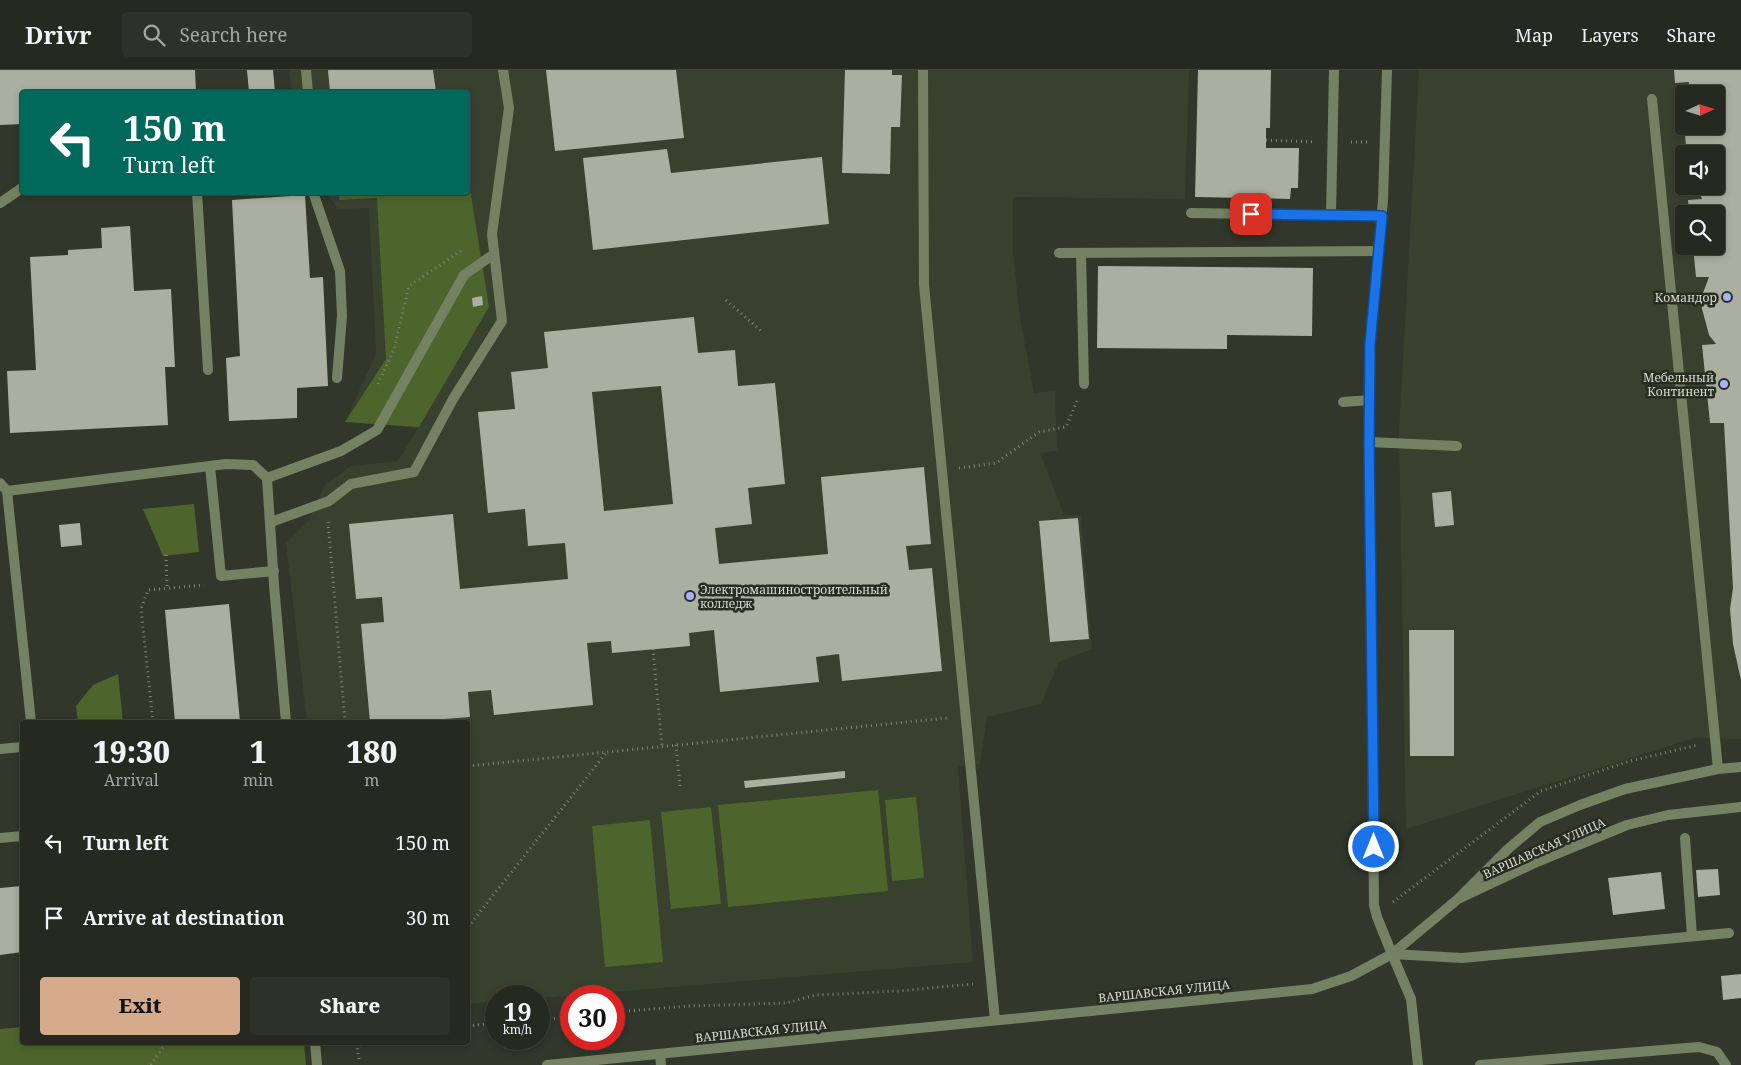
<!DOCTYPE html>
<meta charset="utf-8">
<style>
:root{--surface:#252920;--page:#2d3129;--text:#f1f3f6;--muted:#a3a6a5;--line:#42453e;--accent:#d6ab8b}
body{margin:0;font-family:"Noto Serif",serif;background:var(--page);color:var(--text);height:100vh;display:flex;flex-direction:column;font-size:19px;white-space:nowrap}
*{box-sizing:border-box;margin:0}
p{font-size:16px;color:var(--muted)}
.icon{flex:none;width:28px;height:28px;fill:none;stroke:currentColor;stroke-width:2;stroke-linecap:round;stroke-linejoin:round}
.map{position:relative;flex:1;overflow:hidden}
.drawer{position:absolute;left:20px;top:650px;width:450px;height:325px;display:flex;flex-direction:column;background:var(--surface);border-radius:5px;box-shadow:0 2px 8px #0003,0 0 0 1px var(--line)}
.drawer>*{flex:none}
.banner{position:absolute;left:20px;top:20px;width:450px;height:105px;border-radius:5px;box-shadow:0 2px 8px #0003,0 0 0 1px var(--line);background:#00695c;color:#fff;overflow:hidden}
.needle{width:32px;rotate:86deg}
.controls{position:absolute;left:1675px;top:15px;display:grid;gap:10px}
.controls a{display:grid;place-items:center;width:50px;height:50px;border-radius:5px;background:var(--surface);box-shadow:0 2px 8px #0003,0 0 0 1px var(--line);font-size:25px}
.speed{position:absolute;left:485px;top:915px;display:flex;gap:10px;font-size:25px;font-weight:700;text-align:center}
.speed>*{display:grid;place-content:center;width:65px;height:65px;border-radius:50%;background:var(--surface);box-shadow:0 2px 8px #0003,0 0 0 1px var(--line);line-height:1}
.speed small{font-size:12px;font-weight:400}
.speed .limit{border:8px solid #d22;background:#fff;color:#111}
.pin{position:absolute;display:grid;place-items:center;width:42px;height:42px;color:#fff;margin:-21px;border-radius:10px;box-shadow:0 2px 8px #0006}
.me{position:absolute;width:55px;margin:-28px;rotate:0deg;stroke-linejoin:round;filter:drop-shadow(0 0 4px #0008)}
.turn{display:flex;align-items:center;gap:18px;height:105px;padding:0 20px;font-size:22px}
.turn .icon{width:65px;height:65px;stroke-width:2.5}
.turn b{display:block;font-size:35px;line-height:42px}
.eta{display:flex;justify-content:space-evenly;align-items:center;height:85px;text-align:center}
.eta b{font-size:30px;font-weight:800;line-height:35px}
.primary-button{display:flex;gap:10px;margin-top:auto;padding:10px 20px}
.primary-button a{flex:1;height:58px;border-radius:5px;background:var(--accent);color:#111;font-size:20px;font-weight:800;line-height:58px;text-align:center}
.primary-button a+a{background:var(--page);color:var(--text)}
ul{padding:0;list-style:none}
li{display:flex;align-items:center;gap:15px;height:75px;padding:0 20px}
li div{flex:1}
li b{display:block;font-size:19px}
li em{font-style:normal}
header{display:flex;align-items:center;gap:30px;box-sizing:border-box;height:70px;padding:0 25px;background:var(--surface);border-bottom:1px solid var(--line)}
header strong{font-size:24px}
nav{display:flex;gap:28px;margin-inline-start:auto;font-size:18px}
.search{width:350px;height:45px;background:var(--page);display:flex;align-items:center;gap:12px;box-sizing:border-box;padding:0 18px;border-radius:5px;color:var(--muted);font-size:19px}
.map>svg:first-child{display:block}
.built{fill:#38412e;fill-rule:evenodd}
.green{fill:#4d642c}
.building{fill:#a9b0a1;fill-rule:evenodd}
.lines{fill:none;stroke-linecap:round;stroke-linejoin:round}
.path{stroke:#80857b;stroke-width:3;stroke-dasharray:1 4;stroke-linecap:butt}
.lane{stroke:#748263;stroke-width:10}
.street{stroke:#748263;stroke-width:10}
.route-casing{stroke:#114b97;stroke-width:12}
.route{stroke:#1a73e8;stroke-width:9}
.poi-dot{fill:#a7b1fc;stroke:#272d21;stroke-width:2}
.labels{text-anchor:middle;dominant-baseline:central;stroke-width:5;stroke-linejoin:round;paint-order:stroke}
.poi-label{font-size:12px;fill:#d7dbd3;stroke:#272d21;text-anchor:end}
.street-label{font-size:12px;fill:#d7dbd3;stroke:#272d21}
</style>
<header>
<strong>Drivr</strong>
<div class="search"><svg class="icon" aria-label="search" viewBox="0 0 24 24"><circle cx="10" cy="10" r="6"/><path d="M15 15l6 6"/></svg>Search here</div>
<nav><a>Map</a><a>Layers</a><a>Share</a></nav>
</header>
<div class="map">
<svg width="1741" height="995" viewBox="0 0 1741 995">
<rect width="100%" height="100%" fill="#31372a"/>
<g class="built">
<path d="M289,0h900l-4,129 -172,-2v56l7,64 14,76 21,-2 2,60 -17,2 24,62h17l11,134 -33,13 -18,42 -54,13 -7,47 -22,3 15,195 -434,36v-2h-43v5l-28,3v-282h-161l-21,-179 23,-23 16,-35 26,-19 47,-5 20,-33 -73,-6 31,-68 -7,-146 -31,1 -11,-16 141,-1v-100h-177z"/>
<path d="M1419,0h322v669l-46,-1 -289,91 -7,-398zM1684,24h32v32h-32zM1684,84h32v32h-32zM1684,144h32v32h-32z"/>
</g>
<g class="green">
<path d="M468,107l21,130 -70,120 -74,-5 41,-63 -9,-161 -38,2v-7l129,-1z"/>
<path d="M194,434l5,48 -36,4 -20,-47z"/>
<path d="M118,604l5,48h-45l-2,-16 17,-21z"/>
<path d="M878,720l10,101 -160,16 -10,-102z"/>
<path d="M916,727l8,81 -32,3 -7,-81z"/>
<path d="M711,737l10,97 -50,5 -10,-97z"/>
<path d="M650,750l13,142 -58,5 -13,-141z"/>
<path d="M22,957v15l282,1 2,22h-306v-36z"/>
</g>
<g class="building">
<path d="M0,0h195l1,22h-174v32l-22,1z"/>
<path d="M247,0h26l2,22h-26z"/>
<path d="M328,0h105l3,22h-106z"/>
<path d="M546,0h130l8,68 -129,13z"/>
<path d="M845,0h47v5h10l-2,52h-9l-1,47 -48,-1z"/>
<path d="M1198,0h73l-1,58h-4v20h33l-1,40h-7l-1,11 -95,-2z"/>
<path d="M1674,0h67v610l-8,-36 -3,-35 3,-21 -9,-165h-14l-8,-78 14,-1 -7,-9 -8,-30 2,-12 6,-16h-13l-3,-31h23v-32h-27l-1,-14 14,-1 -5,-13h19v-32h-29l-3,-28h32v-32h-29l2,-12 -14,1z"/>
<path d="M667,79l4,24 151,-16 7,67 -236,26 -10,-92z"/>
<path d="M305,125l5,83 13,-1 5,109 -31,2v30l-68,3 -3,-63 14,-2 -8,-156z"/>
<path d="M130,156l4,65 37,-2 4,78h-10l3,58 -158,8 -3,-62 29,-1 -6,-113 38,-2v-5l34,-2 -1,-20z"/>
<path d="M1098,196l215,2 -1,68 -85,-1v14l-130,-1z"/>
<path d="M482,226l1,9 -10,2 -1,-9z"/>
<path d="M694,247l4,36 37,-3 3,36 37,-3 10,101 -37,4 4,36 -37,4 4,36 109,-10 -7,-77 103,-10 7,77 -25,2 3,24 23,-2 10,103 -100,10 -3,-27 -23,3 3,25 -99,10 -6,-62 -25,3 1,13 -78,7 -1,-12 -24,2 6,62 -99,10 -3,-25 -23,2 2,25 -62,5h-38l-9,-98 23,-2 -2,-25 -26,2 -7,-75 104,-10 7,75 108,-10 -3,-36 -37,3 -3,-37 -37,4 -10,-101 37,-3 -4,-37 37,-4 -4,-36zM661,316l12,118 -69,7 -12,-119z"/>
<path d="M1451,421l3,34 -19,2 -3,-34z"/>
<path d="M1078,448l11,121 -39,3 -11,-121z"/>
<path d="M80,453l2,22 -21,2 -2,-22z"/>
<path d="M229,534l11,118h-65l-10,-112z"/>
<path d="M1409,560h45v126h-44z"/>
<path d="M845,701v7l-100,10 -1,-7z"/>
<path d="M1718,799l2,26 -22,2 -2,-27z"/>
<path d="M1661,802l4,37 -52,6 -5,-37z"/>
<path d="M22,816v66l-22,3v-67z"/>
<path d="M1741,904v24l-18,2 -2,-24z"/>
</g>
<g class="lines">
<g class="path">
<path d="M1266,70l49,2"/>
<path d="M1351,72h16"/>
<path d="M726,230l35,31"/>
<path d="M378,314l16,-35 15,-63 52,-35"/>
<path d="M959,398l37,-5 43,-31 27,-5 11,-26"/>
<path d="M328,452l17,200"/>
<path d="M166,485l1,32"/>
<path d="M653,579l9,98"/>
<path d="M153,652l-12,-113 7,-19 56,-5"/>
<path d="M676,675l4,41"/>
<path d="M468,696l479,-48"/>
<path d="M1393,832l148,-111 89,-30 68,-16"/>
<path d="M468,857l138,-174"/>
<path d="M614,942l76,-6 97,-3 28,-8 84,-4 74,-7"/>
<path d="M539,950l32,-3"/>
<path d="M468,956l28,-3"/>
<path d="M359,989l-2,-12 7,-5"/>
<path d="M151,995l16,-23"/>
</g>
<g class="lane">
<path d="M306,0l2,22"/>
<path d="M923,0l1,215 71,735"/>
<path d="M1652,29l66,670"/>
<path d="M197,122l11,178"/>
<path d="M313,122l27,79 2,45 -5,62"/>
<path d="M0,133l22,-15"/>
<path d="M1191,143l191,3"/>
<path d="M1331,145l3,-145"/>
<path d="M1059,183l319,-2"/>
<path d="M1081,183l3,131"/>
<path d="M1343,332l27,-2"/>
<path d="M1369,372l88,4"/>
<path d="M210,396l11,110 53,-5"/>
<path d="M267,408l74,-27 36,-21 87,-155 30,-21"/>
<path d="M0,413l7,8 219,-27 27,1 14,13 7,107 12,137"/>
<path d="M7,421l24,231"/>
<path d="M271,452l58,-21 22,-17 63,-12 39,-73 49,-78 -10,-87 17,-126 -6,-38"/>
<path d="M0,679l22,-2"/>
<path d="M0,768l22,-2"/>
<path d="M1685,768l7,98"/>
<path d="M1459,828l49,-49 32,-27 40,-17 45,-16 93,-20 23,-2"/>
<path d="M315,972l2,23"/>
<path d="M660,984l1,11"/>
<path d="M1418,995l-7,-66 -19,-45 70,4 267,-25"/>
<path d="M1480,995l219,-18 18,5 9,13"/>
</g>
<g class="street">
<path d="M1387,0l-4,130 -13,144 -1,98 5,463 3,12 15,37"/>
<path d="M547,995l765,-76 39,-13 41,-22 66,-55 81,-38 88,-36 41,-10 73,-8"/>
</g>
</g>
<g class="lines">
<g class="route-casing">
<path id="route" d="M1251,144l131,2 -12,128 -1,98 5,405"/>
</g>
<use href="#route" class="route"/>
</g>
<g class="poi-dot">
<circle cx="1727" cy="227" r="5"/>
<circle cx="1724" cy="314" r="5"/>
<circle cx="690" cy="526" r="5"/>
</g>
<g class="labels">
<g class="poi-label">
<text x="1717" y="227">Командор</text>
<text x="1714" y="307">Мебельный<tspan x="1714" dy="14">Континент</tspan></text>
<text x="700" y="519" text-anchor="start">Электромашиностроительный<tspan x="700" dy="14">колледж</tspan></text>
</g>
<g class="street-label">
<text transform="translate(1544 778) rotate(-24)">ВАРШАВСКАЯ УЛИЦА</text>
<text transform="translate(1164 921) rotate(-6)">ВАРШАВСКАЯ УЛИЦА</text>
<text transform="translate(761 961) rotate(-6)">ВАРШАВСКАЯ УЛИЦА</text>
</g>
</g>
</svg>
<div class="controls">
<a><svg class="needle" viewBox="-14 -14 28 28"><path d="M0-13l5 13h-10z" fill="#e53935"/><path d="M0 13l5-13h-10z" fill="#a3a6a5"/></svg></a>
<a><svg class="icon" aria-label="sound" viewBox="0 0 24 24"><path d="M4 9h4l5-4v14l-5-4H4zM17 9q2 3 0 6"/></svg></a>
<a><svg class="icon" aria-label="search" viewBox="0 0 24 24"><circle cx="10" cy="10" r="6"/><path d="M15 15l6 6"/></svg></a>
</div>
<div class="speed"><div>19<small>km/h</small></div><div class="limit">30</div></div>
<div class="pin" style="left:1251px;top:144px;background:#d93025"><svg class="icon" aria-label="arrive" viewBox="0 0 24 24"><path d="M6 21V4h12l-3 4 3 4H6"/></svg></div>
<svg class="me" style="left:1374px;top:777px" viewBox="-20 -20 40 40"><circle r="17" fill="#1a73e8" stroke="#fff" stroke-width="3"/><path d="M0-11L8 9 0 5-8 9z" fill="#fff"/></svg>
<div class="banner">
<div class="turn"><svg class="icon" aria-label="left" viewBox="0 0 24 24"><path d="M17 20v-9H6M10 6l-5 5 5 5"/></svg><div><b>150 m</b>Turn left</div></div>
</div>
<section class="drawer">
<div class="eta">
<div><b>19:30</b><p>Arrival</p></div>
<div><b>1</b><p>min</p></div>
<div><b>180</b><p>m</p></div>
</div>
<ul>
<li><svg class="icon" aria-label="left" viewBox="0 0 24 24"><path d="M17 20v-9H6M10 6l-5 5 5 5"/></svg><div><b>Turn left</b></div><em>150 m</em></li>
<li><svg class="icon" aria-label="arrive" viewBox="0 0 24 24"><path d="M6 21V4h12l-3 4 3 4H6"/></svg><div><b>Arrive at destination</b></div><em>30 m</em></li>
</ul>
<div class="primary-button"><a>Exit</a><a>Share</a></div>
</section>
</div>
